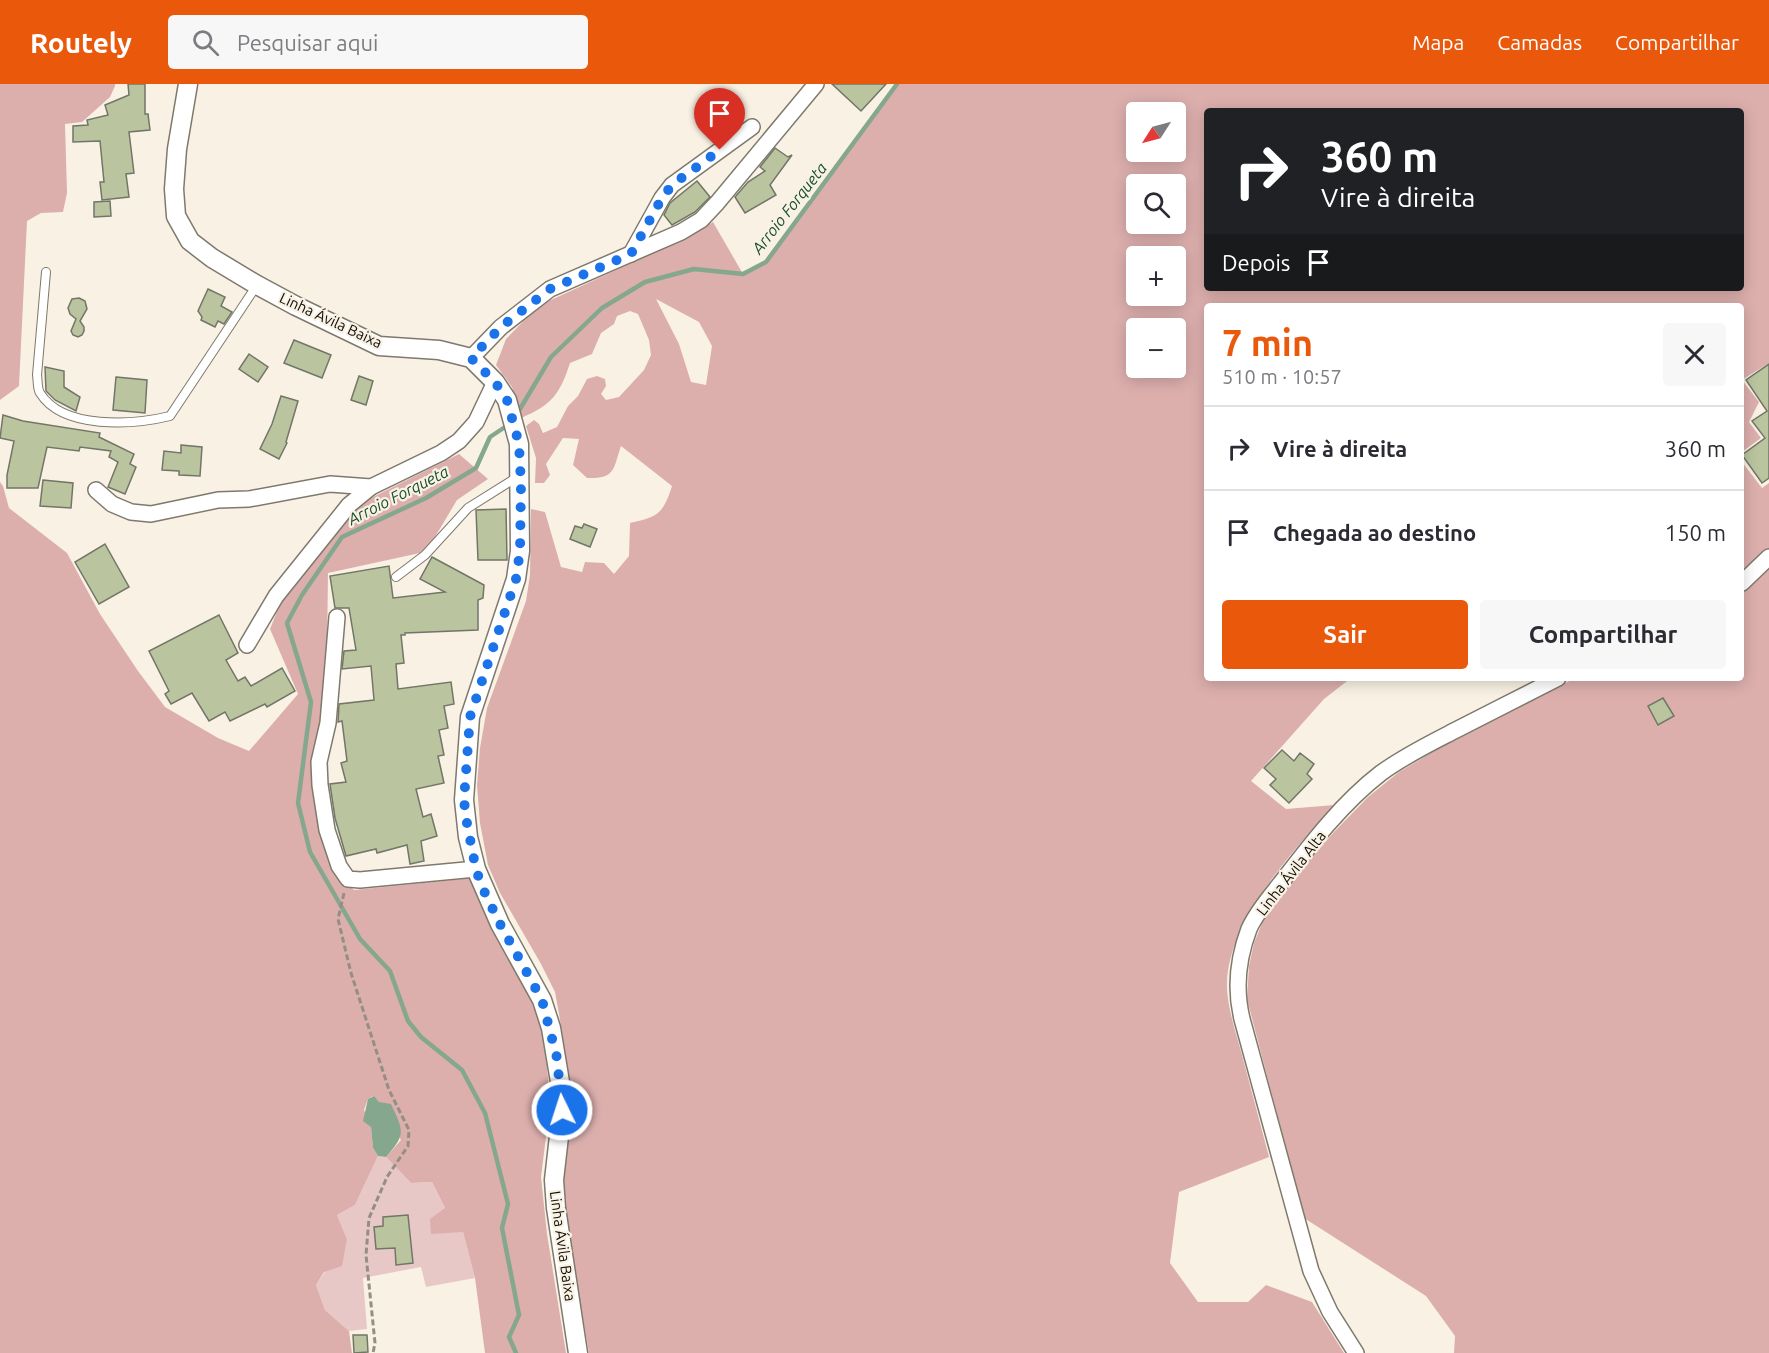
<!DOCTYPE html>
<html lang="pt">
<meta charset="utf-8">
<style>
:root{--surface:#fff;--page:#f7f7f7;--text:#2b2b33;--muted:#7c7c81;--line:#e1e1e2;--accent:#ea580c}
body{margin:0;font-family:Ubuntu,sans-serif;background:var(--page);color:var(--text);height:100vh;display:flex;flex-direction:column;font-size:22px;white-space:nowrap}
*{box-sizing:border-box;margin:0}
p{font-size:20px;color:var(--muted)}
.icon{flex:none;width:33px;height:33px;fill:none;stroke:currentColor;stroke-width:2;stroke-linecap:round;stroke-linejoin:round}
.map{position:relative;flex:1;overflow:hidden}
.drawer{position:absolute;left:1204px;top:219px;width:540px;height:378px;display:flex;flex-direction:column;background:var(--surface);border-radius:6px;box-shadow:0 3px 15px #0003}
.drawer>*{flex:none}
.top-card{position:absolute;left:1204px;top:24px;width:540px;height:183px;border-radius:6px;box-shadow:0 3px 15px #0003;background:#202124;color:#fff;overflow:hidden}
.needle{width:39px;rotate:234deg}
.tools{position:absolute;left:1126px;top:18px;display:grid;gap:12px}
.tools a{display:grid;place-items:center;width:60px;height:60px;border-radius:6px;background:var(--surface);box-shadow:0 3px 15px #0003;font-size:30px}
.pin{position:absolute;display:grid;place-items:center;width:51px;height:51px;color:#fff;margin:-62px -26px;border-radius:50% 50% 50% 0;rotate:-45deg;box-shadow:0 0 6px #0007}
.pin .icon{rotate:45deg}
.me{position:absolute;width:66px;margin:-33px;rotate:356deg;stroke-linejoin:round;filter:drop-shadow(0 0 4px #0008)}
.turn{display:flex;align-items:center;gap:21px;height:126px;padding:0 18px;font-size:27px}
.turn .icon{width:78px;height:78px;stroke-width:2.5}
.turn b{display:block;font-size:42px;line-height:51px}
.then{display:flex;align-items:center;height:57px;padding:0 18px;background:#0003;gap:12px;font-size:22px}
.round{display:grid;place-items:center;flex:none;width:63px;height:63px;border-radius:6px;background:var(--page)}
.head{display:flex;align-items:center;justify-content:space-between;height:102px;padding:0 18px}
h1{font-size:36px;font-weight:600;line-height:45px;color:var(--accent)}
.cta{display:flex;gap:12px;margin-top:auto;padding:12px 18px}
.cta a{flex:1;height:69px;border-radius:6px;background:var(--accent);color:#fff;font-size:24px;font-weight:600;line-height:69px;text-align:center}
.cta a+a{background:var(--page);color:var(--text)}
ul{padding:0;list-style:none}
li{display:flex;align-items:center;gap:18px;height:84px;padding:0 18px;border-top:2px solid var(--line)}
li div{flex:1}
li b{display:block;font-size:22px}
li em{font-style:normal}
header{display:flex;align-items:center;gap:36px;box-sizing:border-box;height:84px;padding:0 30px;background:var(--accent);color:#fff}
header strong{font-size:28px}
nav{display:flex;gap:33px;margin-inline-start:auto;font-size:21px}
.search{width:420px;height:54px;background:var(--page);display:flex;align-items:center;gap:15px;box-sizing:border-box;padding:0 21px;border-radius:6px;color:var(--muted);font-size:22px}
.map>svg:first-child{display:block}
.green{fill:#e8c8c6}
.forest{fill:#dcafad;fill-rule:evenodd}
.water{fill:#85a78e}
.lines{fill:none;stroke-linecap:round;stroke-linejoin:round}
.stream{stroke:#85a78e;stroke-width:4.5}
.building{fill:#bac49e;stroke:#727668;stroke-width:1.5}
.service-casing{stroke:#7e796c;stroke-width:10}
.minor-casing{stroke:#7e796c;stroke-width:18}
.tertiary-casing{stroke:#7e796c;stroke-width:21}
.path{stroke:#948f85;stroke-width:3;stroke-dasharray:6 3;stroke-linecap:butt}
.service{stroke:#fff;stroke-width:8}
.minor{stroke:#fff;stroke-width:15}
.tertiary{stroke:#fff;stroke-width:18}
.route{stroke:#1a73e8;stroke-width:10;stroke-dasharray:0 18}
.labels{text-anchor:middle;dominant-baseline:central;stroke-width:4.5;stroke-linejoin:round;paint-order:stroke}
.street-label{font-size:15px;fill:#0f0d08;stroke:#f9f2e4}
.water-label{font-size:16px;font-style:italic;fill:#164e2b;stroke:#f9f2e4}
</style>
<header>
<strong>Routely</strong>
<div class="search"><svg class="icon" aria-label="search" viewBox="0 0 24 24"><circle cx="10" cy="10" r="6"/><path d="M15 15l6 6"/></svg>Pesquisar aqui</div>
<nav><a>Mapa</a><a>Camadas</a><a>Compartilhar</a></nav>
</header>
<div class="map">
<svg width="1769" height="1269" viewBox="0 0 1769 1269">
<rect width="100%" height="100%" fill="#f9f2e4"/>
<path class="green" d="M378,1072l8,1 25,26 21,-1 13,26 18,24 12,46 -49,9 -5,-20 -58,11 4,51 -18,2 -24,-21 -9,-25 31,-46 -10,-24 18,-10z"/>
<g class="forest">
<path d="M0,0h115v2l-5,11 -28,25 -17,2 2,69 -4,19 -22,1 -14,8 -8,165 -19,14z"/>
<path d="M897,0h872v279l-27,17 17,22 -10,20 12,16 -19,14v-146h-534v372h143l-27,21 -73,82 35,28 48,-4c-40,45 -109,118 -107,183 1,22 9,45 15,67 9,34 18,68 27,102l-90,35 -9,71 28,39h50l18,-17 46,17 32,51h-755l-24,-139 -1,-38 8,-80 -13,-82 -4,-22 -14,-28 -41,-71 -12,-28 -8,-42 -3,-38 3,-37 7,-40 39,-107 4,-26 1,-66 14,3 16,55 21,5 3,-10 19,1 10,11 15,-18 1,-33c28,-6 33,-9 42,-37l-51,-40c-8,23 -5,33 -34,32l-14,-13 6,-26 -16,-1 -17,26 4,11 -6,8h-9l1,-25 -10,-32 8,-6 5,4 4,9 14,-6 11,-21 10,-10 9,-17 10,-3 8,3 1,7 -5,8 5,6 13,-3 25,-27 7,-15 -2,-15 -11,-26 -8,-3 -13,5 -3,8 -13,9 -9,21 -22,9c-10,31 -18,42 -49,55l-9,-31 -16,-22 10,-26 32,-33 150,-69 25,-15 30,52 23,-12zM1208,27h534v177h-534zM1137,28h39v40h-39zM1137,100h39v40h-39zM1137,172h39v40h-39zM656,215l43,23 13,24 -6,39 -15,-3 -12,-38zM1137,244h39v40h-39z"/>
<path d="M459,370l29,25 -31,21 -25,42 -12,11 -92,20 -1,78 -5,63 -10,40 1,32 29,93 12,11 119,-12 11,33 46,86 15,42 5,65 -9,73 6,57 19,119h-81l-10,-75 -12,-46 -32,2 -1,-15 15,-11 -13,-26 -21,1 -25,-26 15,-17 -22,-38 -6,-6 -5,3 -4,11 7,16 2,22 5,8 -23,49 -18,10 10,24 -5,27 -18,6 -8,13 9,25 24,21 3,22h-352v-871l3,4 6,22 58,45 33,61 38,57 27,36 53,31 31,13 49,-57 -28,-65 12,-30 69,-91z"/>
<path d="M1742,378l20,26 7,-5v66l-27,27z"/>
<path d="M1769,483v786h-315l1,-17 -29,-40 -122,-78 -57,-219 2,-33 5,-23 9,-22 45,-59 26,-30 34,-35 31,-25 39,-23 137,-71h167v-85z"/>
</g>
<path class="water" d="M374,1012l5,6 12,2c13,28 15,30 -5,53l-8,-1 -5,-8 -2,-21 -8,-6 5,-22z"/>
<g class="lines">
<g class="stream">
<path d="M517,330l34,-57 51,-49 43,-26 49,-13 49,5 23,-12 131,-178"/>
<path d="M508,341l-18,12 -14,31 -50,30 -84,39 -40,58 -15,28 24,79 -13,101 12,49 50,87 30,32 18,50 13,16 41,33 23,43 23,91 -6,24 17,87 -10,22 7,16"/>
</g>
</g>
<g class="building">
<path d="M128,0h17v30h3l2,16 -21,2 5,41 -8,1 3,23 -27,3 -2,-18h4l-4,-41 -27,1v-16l15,-1 -1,-5 21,-5 -3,-10 24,-10z"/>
<path d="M832,0h54l-25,27z"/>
<path d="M775,64l13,9 4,-2 -22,30 6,10 -31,18 -10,-16 13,-15 17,-11 -5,-4z"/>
<path d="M697,97l13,16 -15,15 -23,13 -8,-10 6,-12z"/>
<path d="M110,117l1,15 -17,1v-15z"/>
<path d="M208,205l17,8 -4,9 11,6 -8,12 -6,-3 -3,6 -14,-7 1,-3 -4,-6z"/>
<path d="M79,214l6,3 2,8 -7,12 4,6v4l-2,4 -4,2 -5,-2 -2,-4 5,-12 -6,-5 -2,-6 4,-9z"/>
<path d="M294,256l37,15 -9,23 -38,-15z"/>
<path d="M249,270l19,13 -10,15 -19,-13z"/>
<path d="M1769,280v114l-7,5 -20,-28 23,-17 -13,-17 15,-10 -21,-31z"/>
<path d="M45,283l19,4v16l16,10 -4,14 -21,-11 -9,-9z"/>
<path d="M359,292l14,5 -7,24 -15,-5z"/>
<path d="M116,293l31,3 -2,33 -32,-3z"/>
<path d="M281,312l17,5 -12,41 1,1 -8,16 -19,-10 12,-25z"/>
<path d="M3,331l20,6 77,12 -1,4 35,17 -4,10 6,3 -11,27 -17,-7 10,-25 -9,-5 2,-6 -31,-4 -1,4 -32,-4 -9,41h-31v-13l7,-34 -14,-3z"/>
<path d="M181,361l21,2 -2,29 -21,-1v-4l-17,-1 2,-19 17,2z"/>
<path d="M43,396l30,3 -2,25 -31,-2z"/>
<path d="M506,425l1,51h-29l-2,-50z"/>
<path d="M584,440l13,5 -7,18 -20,-8 5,-13 7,2z"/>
<path d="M105,460l24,43 -30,17 -24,-42z"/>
<path d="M432,473l52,28 -1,13 -5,2v30l-73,3v2h-4l3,28 -8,1 2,25 53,-7 3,22 -10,2 4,22 -9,2 5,25 -6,1 6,27 -28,6 7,28 8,-3 6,22 -16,5 3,20 -14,3 -3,-19 -30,8 -1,-4 -30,7 -11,-38 -5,-34 16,-2 -5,-19 6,-2 -5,-40 -4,1 1,-18 35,-4 -3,-34 -29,3 2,-18 12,-1 -7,-42h-14l-5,-32 59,-10 4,32 52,-6 -25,-13z"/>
<path d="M219,531l19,38 -12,7 12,21 7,-4 6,9 31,-18 13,23 -28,16 -2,-3 -35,17 -5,-9 -16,9 -17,-28 -21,11 -6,-10 4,-3 -20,-40z"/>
<path d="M1663,614l11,18 -16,9 -10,-19z"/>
<path d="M1282,666l12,11 6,-8 14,11 -7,10 5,5 -23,24 -19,-18 6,-6 -12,-11z"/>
<path d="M408,1131l5,48 -17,2 -1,-17 -19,1 -2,-22 9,-1v-9z"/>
<path d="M353,1251h14l1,17 -14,1z"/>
</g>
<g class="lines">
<g class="service-casing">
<g id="service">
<path d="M46,188l-9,103c1,5 0,13 3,18 23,37 93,32 130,23l87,-131"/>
<path d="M396,493l29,-22 43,-47 51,-32"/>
</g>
</g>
<g class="minor-casing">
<g id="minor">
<path d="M631,170l31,-56 10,-13 80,-58"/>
<path d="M471,274l30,-31 49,-38 131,-57 20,-12 16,-17 99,-119"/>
<path d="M96,406l16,14 19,8 20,2 67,-14 31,-1 81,-15 41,3 70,-34 18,-12 17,-19 19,-40"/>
<path d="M1742,499l27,-26"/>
<path d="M337,533l-9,106 -9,39 1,23 7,45 12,36 9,13 12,1 116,-11"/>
<path d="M247,561l29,-49 73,-91 22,-18"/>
<path d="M1356,1269l-26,-41 -19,-41 -69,-252c-7,-29 -4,-61 7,-90 7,-16 20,-31 31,-45 30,-39 62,-81 101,-111 23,-17 50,-30 75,-43 34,-17 68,-35 102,-52"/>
</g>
</g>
<g class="tertiary-casing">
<path id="tertiary" d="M188,0l-11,65 -3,40 2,27 14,25 22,17 45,27 39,21 83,40 60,4 32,8 24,24 12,18 12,44 1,107 -4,28 -46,138 -6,83 4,37 8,32 24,55 42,76 9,28 10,60 1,22 -8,70 2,28 22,145"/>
</g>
<path class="path" d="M344,809l-6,26 13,54 38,117 20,40 -1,16 -21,31 -18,41 -3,37 9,88 -2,10"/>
<use href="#service" class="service"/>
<use href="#minor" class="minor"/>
<use href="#tertiary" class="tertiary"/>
</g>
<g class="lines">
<path class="route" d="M562,1026l-5,-52 -15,-58 -42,-76 -16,-33 -8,-21 -10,-52 -2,-18 6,-83 46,-138 4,-28 1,-67 -2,-40 -12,-44 -12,-18 -24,-24 30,-31 49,-38 81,-35 31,-56 10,-13 48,-35"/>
</g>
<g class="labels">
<g class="street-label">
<text transform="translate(331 236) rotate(25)">Linha Ávila Baixa</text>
<text transform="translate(1291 789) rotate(-52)">Linha Ávila Alta</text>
<text transform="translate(563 1162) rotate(82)">Linha Ávila Baixa</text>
</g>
<g class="water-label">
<text transform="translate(789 124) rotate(-52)">Arroio Forqueta</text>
<text transform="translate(398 411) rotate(-27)">Arroio Forqueta</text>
</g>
</g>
</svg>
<div class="tools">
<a><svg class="needle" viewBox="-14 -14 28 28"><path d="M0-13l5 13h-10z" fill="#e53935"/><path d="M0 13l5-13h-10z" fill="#7c7c81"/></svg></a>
<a><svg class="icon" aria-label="search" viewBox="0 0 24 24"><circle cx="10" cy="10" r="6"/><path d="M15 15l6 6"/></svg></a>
<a>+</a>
<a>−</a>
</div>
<div class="pin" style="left:720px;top:66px;background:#d93025"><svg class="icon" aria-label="arrive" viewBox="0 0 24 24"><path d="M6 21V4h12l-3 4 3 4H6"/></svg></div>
<svg class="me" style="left:562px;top:1026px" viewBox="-20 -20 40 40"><circle r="17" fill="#1a73e8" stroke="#fff" stroke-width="3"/><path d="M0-11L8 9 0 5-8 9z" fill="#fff"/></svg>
<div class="top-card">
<div class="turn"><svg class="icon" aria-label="right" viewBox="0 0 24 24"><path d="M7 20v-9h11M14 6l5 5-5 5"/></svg><div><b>360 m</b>Vire à direita</div></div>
<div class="then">Depois<svg class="icon" aria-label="arrive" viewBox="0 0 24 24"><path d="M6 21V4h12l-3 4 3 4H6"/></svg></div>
</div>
<section class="drawer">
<div class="head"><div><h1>7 min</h1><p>510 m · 10:57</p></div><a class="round"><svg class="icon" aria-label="close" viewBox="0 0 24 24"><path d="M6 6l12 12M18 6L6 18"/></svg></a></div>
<ul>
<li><svg class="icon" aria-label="right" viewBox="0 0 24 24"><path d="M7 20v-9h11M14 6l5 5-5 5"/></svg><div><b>Vire à direita</b></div><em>360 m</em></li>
<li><svg class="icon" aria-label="arrive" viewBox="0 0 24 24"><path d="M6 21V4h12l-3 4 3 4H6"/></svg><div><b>Chegada ao destino</b></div><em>150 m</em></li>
</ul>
<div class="cta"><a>Sair</a><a>Compartilhar</a></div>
</section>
</div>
